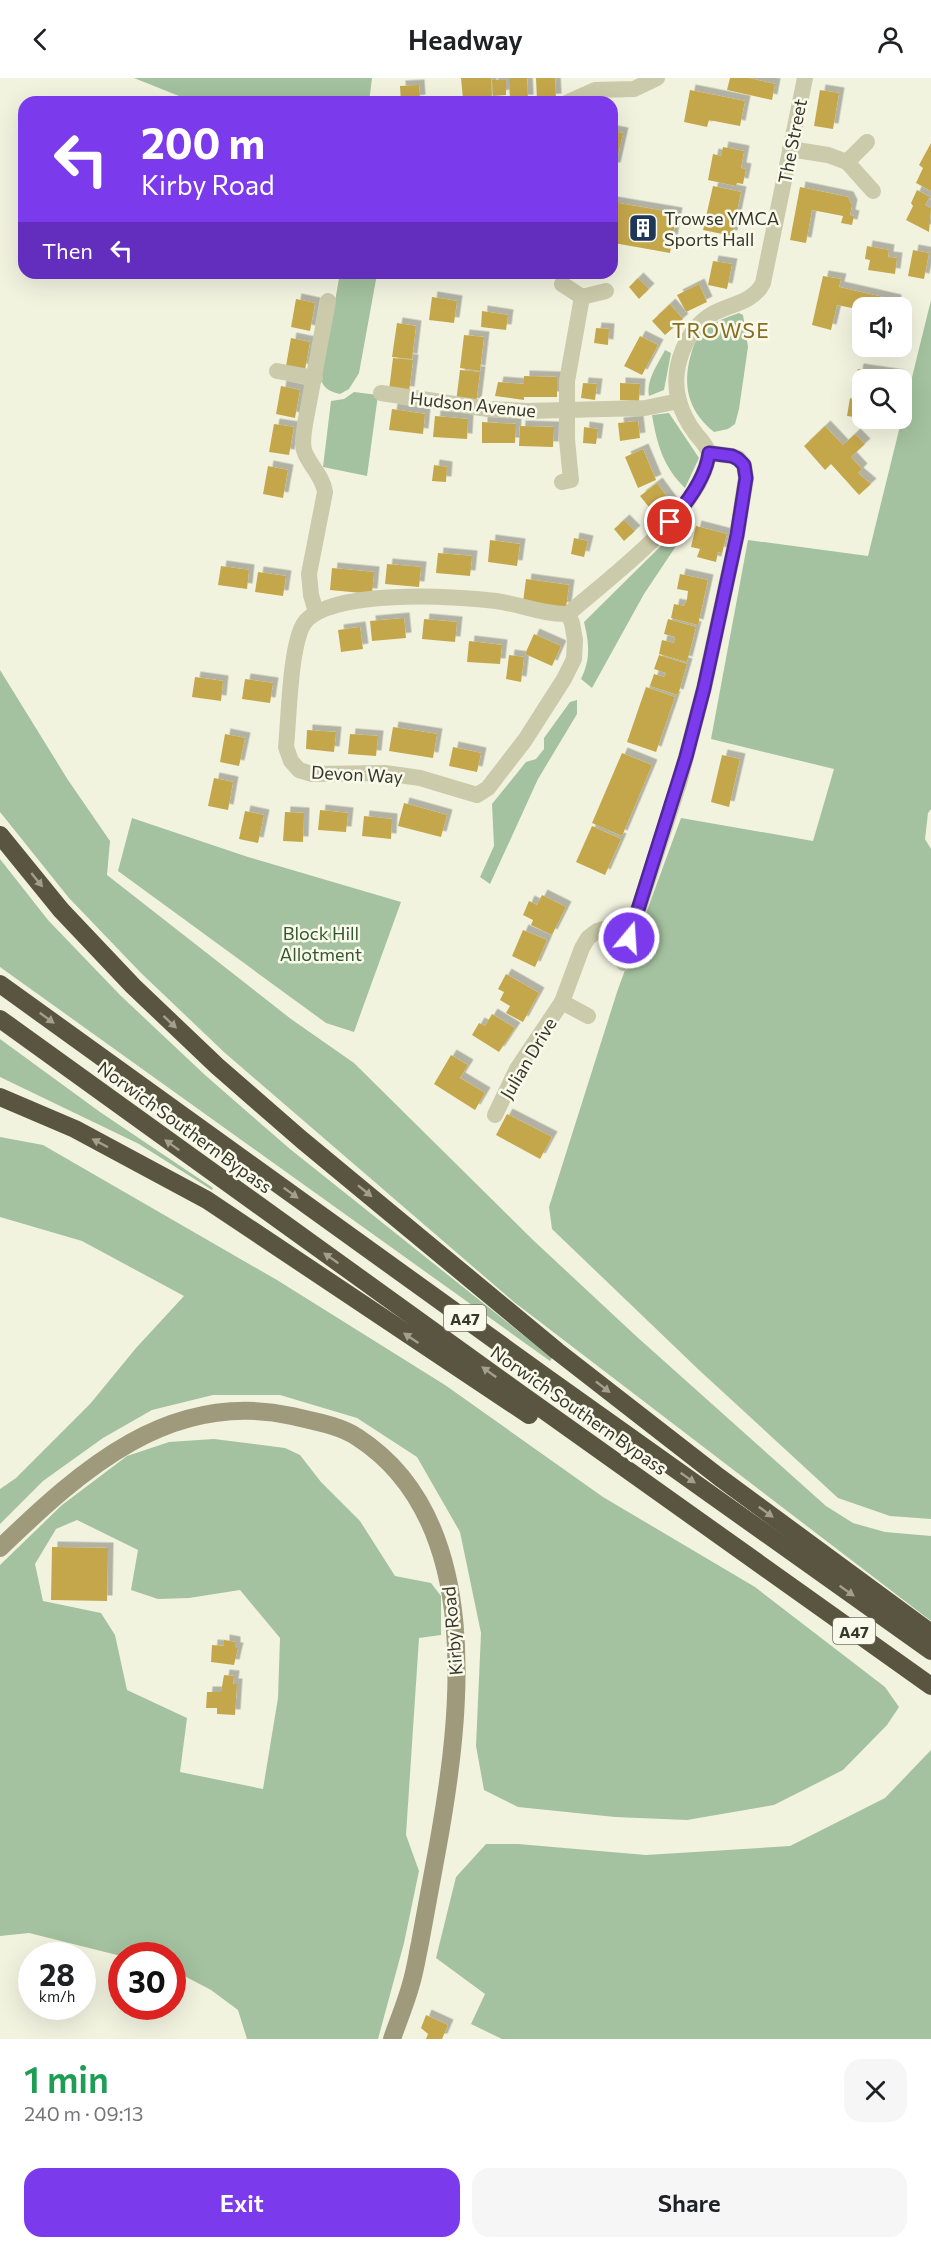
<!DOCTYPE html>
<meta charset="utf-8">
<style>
:root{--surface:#fff;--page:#f6f6f6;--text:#202124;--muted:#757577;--accent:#7c3aed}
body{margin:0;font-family:Commissioner,sans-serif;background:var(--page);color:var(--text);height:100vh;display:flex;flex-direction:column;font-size:22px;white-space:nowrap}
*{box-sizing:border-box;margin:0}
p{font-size:20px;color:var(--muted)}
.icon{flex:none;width:33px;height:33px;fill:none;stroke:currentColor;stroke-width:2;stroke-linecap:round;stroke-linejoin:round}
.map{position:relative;height:1961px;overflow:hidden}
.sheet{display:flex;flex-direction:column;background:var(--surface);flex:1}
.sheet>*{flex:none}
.guide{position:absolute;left:18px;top:18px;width:600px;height:183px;border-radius:18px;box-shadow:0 6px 24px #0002;background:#7c3aed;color:#fff;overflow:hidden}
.controls{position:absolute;left:852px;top:219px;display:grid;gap:12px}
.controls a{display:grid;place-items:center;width:60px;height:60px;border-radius:12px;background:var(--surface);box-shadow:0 6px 24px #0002;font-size:30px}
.speed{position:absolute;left:18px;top:1864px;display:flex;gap:12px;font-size:30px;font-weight:700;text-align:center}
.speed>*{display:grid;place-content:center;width:78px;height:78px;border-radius:50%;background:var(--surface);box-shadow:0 6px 24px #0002;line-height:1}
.speed small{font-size:15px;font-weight:400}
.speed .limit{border:9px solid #d22;background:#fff;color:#111}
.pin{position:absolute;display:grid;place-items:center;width:51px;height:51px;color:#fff;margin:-26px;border:3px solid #fff;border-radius:50%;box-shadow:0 2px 6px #0007}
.me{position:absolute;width:66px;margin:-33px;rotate:18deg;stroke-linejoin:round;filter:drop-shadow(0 0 4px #0008)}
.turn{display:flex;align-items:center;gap:21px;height:126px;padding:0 24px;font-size:27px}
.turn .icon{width:78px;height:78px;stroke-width:2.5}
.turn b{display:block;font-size:42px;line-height:51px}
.then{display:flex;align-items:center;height:57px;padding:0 24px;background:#0003;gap:12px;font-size:22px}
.round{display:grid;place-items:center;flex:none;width:63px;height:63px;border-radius:18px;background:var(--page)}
.head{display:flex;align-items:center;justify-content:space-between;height:102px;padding:0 24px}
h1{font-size:36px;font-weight:600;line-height:45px;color:#1e9e55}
.action{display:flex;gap:12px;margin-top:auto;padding:12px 24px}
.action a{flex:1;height:69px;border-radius:18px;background:var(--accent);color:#fff;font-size:24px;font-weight:600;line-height:69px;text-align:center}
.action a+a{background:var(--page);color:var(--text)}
header{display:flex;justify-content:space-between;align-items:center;height:78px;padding:0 24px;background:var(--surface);font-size:27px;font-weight:600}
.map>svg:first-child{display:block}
.green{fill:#a4c29f;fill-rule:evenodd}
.building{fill:#c5a74b;filter:url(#shadow)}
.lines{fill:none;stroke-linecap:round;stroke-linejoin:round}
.street{stroke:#cbcaaa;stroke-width:16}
.secondary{stroke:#9f9a7c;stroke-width:18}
.highway{stroke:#5a5541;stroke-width:18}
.oneway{fill:#a29f8e}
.route-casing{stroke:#51269a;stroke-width:15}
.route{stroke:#7c3aed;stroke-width:10}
.labels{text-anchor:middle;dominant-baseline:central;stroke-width:5;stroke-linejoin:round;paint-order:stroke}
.shield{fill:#f9faeb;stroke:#737164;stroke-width:1.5}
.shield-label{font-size:16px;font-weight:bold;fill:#39362a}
.street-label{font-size:18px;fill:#39362a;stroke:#f9faeb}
.poi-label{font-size:18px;fill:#39362a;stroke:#f9faeb;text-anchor:start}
.park-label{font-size:18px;fill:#33572e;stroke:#f9faeb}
.quarter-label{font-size:21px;letter-spacing:1.5px;fill:#876e23;stroke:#f9faeb}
</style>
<header><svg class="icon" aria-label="back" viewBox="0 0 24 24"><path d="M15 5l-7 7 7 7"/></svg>Headway<svg class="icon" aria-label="person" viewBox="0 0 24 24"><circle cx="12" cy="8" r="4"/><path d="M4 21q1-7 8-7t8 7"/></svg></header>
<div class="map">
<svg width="931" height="1961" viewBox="0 0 931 1961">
<defs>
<filter id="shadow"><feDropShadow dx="5.5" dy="-5.5" stdDeviation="0" flood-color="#0004"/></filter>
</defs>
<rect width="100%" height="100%" fill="#f2f3df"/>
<g class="green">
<path d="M134,0h238l-3,24h-175z"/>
<path d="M340,195l37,1 -18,99 -10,16 -9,5c-9,-2 -16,-5 -19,-14z"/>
<path d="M931,222v509l-3,4 -3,26 6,10v670l-41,-3 -52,-18 -139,-128 -147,-141 -3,-22 68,-215 64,-174 132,23 21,-72 -123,-30 37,-199 120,16z"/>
<path d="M739,235l4,2 5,32 -9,62 -4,15 -7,5 -14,3c-23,-19 -31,-41 -25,-70 3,-13 6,-24 17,-33 9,-8 22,-12 33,-16z"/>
<path d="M665,272l6,3 -7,37 -15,6c-3,-16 9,-32 16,-46z"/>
<path d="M354,314l24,3 -11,81 -44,-9 8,-66 13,-2z"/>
<path d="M669,335l30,45 -14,30c-22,-21 -28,-44 -33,-73z"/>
<path d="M685,439l9,2 -50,75 -52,94 -11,-9c10,-20 8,-36 3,-57l90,-89z"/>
<path d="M0,592l68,110 42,61 -3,34 184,144 63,44 179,177 103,96 190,170 27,17 32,9 46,4v85l-417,-319 -289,-249 -84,-80 -72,-75 -69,-86z"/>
<path d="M577,622v14l-39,65 -48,105 -10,-7 14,-31 -2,-42 34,-42 10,-3 8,-10v-11l26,-36z"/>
<path d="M132,740l116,39 153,45 -47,130 -28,-9 -208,-152z"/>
<path d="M0,781l48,61 72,75 85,80 85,74 262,209 -2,3 -550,-394z"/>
<path d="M0,961l100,73 113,76 -1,2 -73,-46 -139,-67z"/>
<path d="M0,1059l43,8 234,135 168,105 158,112 152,90 130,100 14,20 -12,18 -44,45 -69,35 -87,15 -72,-3 -97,-10 -34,-17 -8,-44 5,-113 -21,-101 -43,-75 -60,-39 -77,-23h-67l-61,15 -49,28 -60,43 -43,43v-35l16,-11 74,-74 46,-56 48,-52 -102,-55 -82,-24z"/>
<path d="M214,1361l71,9 15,7 21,27 39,39 35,55 36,7 10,13v39l-22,3 -13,197 13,36 -15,72 -26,96h-131l-9,-29 -27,-20 -38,-20 -1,-14h-51l-92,-23 -29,3v-371l62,-60 65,-49 42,-14zM77,1442l61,30 -7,40 27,9 31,-1 51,-8 40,48 -2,60 -15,91 -83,-17 7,-54 -60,-28 -12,-55 -14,-22 -58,-12 -8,-37 21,-35z"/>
<path d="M931,1672v289h-429l-31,-15 14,-30 -49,-36 20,-81 30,-33h32l128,11 144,-9 95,-48z"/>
</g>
<g class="building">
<path d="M461,0h30l1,22 -14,2v-4l-15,1z"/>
<path d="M509,0h18l1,22 -18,1z"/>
<path d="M536,0h19l1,21 -19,1z"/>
<path d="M730,0h19l26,6 -3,16 -45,-10z"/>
<path d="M492,2h14v15l-13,1z"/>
<path d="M419,7l1,15 -19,2 -1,-16z"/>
<path d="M690,12l55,11 -5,25 -31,-6 -2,7 -23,-5z"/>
<path d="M820,12l19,3 -6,36 -19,-3z"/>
<path d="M612,53l11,2 -8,35h-3z"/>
<path d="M931,65v48l-15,-8 7,-15 -4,-3z"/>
<path d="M723,69l21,4 -3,17 5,1 -3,15 -6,-1 -1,3 -28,-6 5,-26 8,2z"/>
<path d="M713,108l28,6 -9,44 -29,-6z"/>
<path d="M800,109l48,10 4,8 -2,10 4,1 -2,9 -11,-2 2,-7 -31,-6 -6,33 -16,-3z"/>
<path d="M917,112l13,7 -5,8 6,3 -2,24 -23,-12 7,-14 -2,-3z"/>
<path d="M612,124l65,11 -7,40 -56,-10 -2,5z"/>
<path d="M867,168l22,4 -1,7 9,1 -2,16 -27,-4 2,-10 -5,-1z"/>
<path d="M913,172l16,3 -5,26 -16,-3z"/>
<path d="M713,183l19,3 -5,25 -19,-4z"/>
<path d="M823,198l18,3 -2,8 57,13 -1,8h-33v2l-25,-5 -6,25 -19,-5z"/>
<path d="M638,200l11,11 -10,10 -10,-12z"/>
<path d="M699,206l8,18 -21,10 -9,-17z"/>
<path d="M432,219l25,4 -3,22 -25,-3z"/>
<path d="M296,221l19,4 -5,28 -19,-4z"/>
<path d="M670,226l13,15 -18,16 -13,-14z"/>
<path d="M482,233l26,4 -2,15 -25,-3z"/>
<path d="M397,245l19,3 -4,33 -20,-2z"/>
<path d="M596,250l13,1 -1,16 -14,-2z"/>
<path d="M464,257l20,2 -4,34 -20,-3z"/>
<path d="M640,258l18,9 -16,30 -18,-9z"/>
<path d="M291,260l19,4 -5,28 -19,-4z"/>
<path d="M393,280l20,2 -4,32 -20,-2z"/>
<path d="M858,291l41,6 -1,5h-36v38l-15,-2 3,-18 3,1z"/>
<path d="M460,292l20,2 -4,32 -20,-2z"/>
<path d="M524,298l33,1v20h-33v3l-29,-4 3,-14 26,2z"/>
<path d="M583,305l14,1 -2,16 -14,-2z"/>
<path d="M620,305l20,1 -1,17 -19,-1z"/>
<path d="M281,308l19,4 -5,28 -19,-4z"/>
<path d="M392,331l33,5 -2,20 -34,-4z"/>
<path d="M435,338l33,3 -1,20 -34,-2z"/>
<path d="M638,343l2,17 -20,3 -2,-18z"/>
<path d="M482,344l34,2 -1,19h-33z"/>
<path d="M274,346l20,3 -5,28 -20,-3z"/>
<path d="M520,348l34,1 -1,20 -34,-1z"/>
<path d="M825,348l18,19 12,-11 10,10 -14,13 11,12 -4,4 13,11 -12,11 -28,-31 -6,6 -21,-24z"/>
<path d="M584,349l14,2 -2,15 -13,-1z"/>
<path d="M643,371l13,31 -18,8 -13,-31z"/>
<path d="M434,387l13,2 -1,15 -14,-1z"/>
<path d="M268,388l20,4 -5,28 -20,-4z"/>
<path d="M657,405l20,27 -16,12 -21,-26z"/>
<path d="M624,442l11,11 -11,10 -10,-12z"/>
<path d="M696,448l31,8 -5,19 -4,-1 -2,10 -19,-5 3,-8 -9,-2z"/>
<path d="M574,460l14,3 -4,16 -13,-3z"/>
<path d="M490,462l30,4 -3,22 -29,-4z"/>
<path d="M438,475l34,3 -2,20 -34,-3z"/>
<path d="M387,486l34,3 -2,20 -34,-3z"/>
<path d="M221,488l28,4 -2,19 -29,-4z"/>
<path d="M332,490l42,4 -2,22 -42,-4z"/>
<path d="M258,494l28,4 -3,20 -28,-4z"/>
<path d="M680,496l28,6 -10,45 -27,-7 3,-14 10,2 3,-7 1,-8 -11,-2z"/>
<path d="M526,501l43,6 -3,23 -43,-6z"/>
<path d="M404,540l2,20 -34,3 -2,-20z"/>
<path d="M424,541l33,3 -2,20 -33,-3z"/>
<path d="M668,541l28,8 -9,35 -28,-8 3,-14 12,3 1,-6 -11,-3z"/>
<path d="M360,549l3,22 -22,3 -3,-22z"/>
<path d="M534,556l27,12 -9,20 -27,-12z"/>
<path d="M469,563l33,4 -2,19 -33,-2z"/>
<path d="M509,577l15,2 -3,25 -15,-3z"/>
<path d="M659,577l28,9 -9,31 -28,-9 4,-12 10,3 2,-4 -12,-4z"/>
<path d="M195,599l28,4 -2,20 -29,-4z"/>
<path d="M245,601l28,4 -3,20 -28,-4z"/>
<path d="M646,609l29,10 -19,55 -29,-10z"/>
<path d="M393,649l44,7 -4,24 -44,-7z"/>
<path d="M307,652l29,2 -2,20 -28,-3z"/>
<path d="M225,656l20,4 -6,28 -19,-4z"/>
<path d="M350,656l28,2 -2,20 -28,-2z"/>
<path d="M453,669l28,6 -4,19 -28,-6z"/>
<path d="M622,675l30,12 -30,71 -30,-13z"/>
<path d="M722,677l18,4 -11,48 -18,-5z"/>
<path d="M214,700l19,4 -5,28 -20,-4z"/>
<path d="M404,725l43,12 -6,22 -43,-11z"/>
<path d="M320,732l28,3 -2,19 -28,-2z"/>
<path d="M245,733l19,4 -6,28 -19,-4z"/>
<path d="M285,734l19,1 -1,29 -20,-1z"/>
<path d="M364,738l28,3 -1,20 -29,-3z"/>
<path d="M592,748l29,13 -16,36 -29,-13z"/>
<path d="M542,817l24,12 -14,28 -21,-10 2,-5 -10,-5 6,-14 8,4z"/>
<path d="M523,852l24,10 -12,27 -23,-11z"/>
<path d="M506,896l33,19 -16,29 -17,-9 4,-7 -10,-6 4,-8 -6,-3z"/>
<path d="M492,936l23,14 -16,24 -27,-17 7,-12 6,3z"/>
<path d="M451,977l17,10 -8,13 25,15 -10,17 -41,-26z"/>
<path d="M507,1036l45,23 -12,22 -44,-24z"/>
<path d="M52,1469l56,1 -1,53 -56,-1z"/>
<path d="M224,1562l11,2v6h3l-4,17 -23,-3 1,-17 12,1z"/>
<path d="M224,1597l10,1 -1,8h4l-2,31 -18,-1v-6h-11l1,-16h14z"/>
<path d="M426,1937l22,10 -6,14h-16l2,-5 -7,-6z"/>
</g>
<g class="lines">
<g class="street">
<path d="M568,24l27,-12 39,-1 23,-11"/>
<path d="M790,71l38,6 19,7 26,29"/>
<path d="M847,84l20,-20"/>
<path d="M562,206l20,13"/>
<path d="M277,293l38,7"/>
<path d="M381,315l107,16 39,2 118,-3 34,-7"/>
<path d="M709,375c-3,-8 -8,-13 -13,-19 -7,-9 -14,-22 -17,-33 -9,-31 6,-72 35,-88 17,-9 40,-11 49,-30l42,-205"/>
<path d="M562,404l9,-2 -4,-40v-59l15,-84 24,-6"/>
<path d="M316,534l-5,-17 -2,-21 16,-82c-2,-15 -14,-25 -20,-39 -4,-9 -1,-20 0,-29l23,-123"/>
<path d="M568,536l4,9 3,17 -1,19 -10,20 -39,61 -37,48 -11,7 -57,-17 -35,-5 -73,1 -13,-4 -8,-9 -5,-14c3,-30 4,-98 17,-122 21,-37 155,-29 193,-24 24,3 47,14 72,13 43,-38 134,-103 141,-161"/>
<path d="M624,885l1,-12 55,-171 24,-92 33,-153 9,-57 -2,-13 -6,-7 -6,-2 -23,-3"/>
<path d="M562,924l26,14"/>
<path d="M495,1037l22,-46 45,-67 20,-54 6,-10 9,-7 6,-2 26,9"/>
</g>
<path class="secondary" d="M0,1470c81,-78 170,-159 292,-132 20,5 47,9 65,21 129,83 104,279 81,408 -6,33 -12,66 -18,98 -3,14 -5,28 -9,41 -5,19 -13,37 -19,55"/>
<g class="highway">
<path d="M0,757l61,75 72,76 84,80 85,74 255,211 162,126 212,156"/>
<path d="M0,906l550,396 381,271"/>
<path d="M0,941l518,373 413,294"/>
<path d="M0,1019l75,32 132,71 322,215"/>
</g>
</g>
<defs><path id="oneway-solid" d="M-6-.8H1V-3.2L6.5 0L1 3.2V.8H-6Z" transform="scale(1.5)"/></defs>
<g class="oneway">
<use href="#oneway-solid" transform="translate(37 802) rotate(51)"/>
<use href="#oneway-solid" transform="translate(47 940) rotate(36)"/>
<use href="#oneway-solid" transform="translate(170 944) rotate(43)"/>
<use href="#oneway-solid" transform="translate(100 1065) rotate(-152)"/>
<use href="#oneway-solid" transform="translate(172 1067) rotate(-144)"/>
<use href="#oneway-solid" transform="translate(365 1113) rotate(39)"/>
<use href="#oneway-solid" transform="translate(291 1115) rotate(36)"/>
<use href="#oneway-solid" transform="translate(331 1180) rotate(-145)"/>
<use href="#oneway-solid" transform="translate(411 1260) rotate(-146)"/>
<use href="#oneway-solid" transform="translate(489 1294) rotate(-144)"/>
<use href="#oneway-solid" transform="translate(603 1309) rotate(38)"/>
<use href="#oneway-solid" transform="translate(688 1400) rotate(35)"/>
<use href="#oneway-solid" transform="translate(766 1434) rotate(36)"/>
<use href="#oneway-solid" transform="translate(847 1513) rotate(35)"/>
</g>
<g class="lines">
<g class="route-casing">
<path id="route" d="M629,860l57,-181 18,-69 33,-153 9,-57 -2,-13 -6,-6 -6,-3 -23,-3c-3,25 -23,51 -39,69"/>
</g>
<use href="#route" class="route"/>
</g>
<defs>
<g id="building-square" transform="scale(1.5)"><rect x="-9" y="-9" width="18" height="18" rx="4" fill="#1f385a" stroke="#f9faeb"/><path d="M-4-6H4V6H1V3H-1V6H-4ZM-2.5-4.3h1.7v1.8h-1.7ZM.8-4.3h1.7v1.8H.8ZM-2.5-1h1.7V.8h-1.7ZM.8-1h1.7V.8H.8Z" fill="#fff"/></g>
</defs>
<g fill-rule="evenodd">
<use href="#building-square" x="643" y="150"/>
</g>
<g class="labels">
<g class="shield">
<rect x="444" y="1227" width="42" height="26" rx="4.5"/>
<rect x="833" y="1540" width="42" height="26" rx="4.5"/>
</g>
<g class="shield-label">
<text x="465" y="1240">A47</text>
<text x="854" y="1553">A47</text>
</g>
<g class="street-label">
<text transform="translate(792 63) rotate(-79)">The Street</text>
<text transform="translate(473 326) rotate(6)">Hudson Avenue</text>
<text transform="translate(357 696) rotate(3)">Devon Way</text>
<text transform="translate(528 980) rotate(-59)">Julian Drive</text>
<text transform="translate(185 1049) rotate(36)">Norwich Southern Bypass</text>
<text transform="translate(579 1332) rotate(35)">Norwich Southern Bypass</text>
<text transform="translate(452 1553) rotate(-95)">Kirby Road</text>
</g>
<g class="poi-label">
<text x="664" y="140">Trowse YMCA<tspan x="664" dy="21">Sports Hall</tspan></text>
</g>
<g class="park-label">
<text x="321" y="855">Block Hill<tspan x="321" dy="21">Allotment</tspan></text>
</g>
<g class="quarter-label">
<text x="721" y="251">TROWSE</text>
</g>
</g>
</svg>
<div class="controls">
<a><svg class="icon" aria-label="sound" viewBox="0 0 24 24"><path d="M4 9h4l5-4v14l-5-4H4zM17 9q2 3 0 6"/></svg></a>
<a><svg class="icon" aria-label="search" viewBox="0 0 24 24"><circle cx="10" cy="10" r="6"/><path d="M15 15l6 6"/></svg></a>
</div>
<div class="speed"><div>28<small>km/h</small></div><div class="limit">30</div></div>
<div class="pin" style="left:670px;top:444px;background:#d93025"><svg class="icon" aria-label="arrive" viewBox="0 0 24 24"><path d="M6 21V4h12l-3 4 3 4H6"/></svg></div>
<svg class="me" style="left:629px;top:860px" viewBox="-20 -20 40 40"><circle r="17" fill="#7c3aed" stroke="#fff" stroke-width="3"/><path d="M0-11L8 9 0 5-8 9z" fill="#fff"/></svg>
<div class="guide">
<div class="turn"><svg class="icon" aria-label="left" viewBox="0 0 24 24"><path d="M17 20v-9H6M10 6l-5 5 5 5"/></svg><div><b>200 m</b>Kirby Road</div></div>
<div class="then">Then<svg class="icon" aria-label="left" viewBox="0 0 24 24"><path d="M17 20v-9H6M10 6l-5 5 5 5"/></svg></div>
</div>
</div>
<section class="sheet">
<div class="head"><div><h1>1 min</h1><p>240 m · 09:13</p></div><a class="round"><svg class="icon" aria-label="close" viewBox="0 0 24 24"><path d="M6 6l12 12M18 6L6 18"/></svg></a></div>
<div class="action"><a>Exit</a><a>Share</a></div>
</section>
